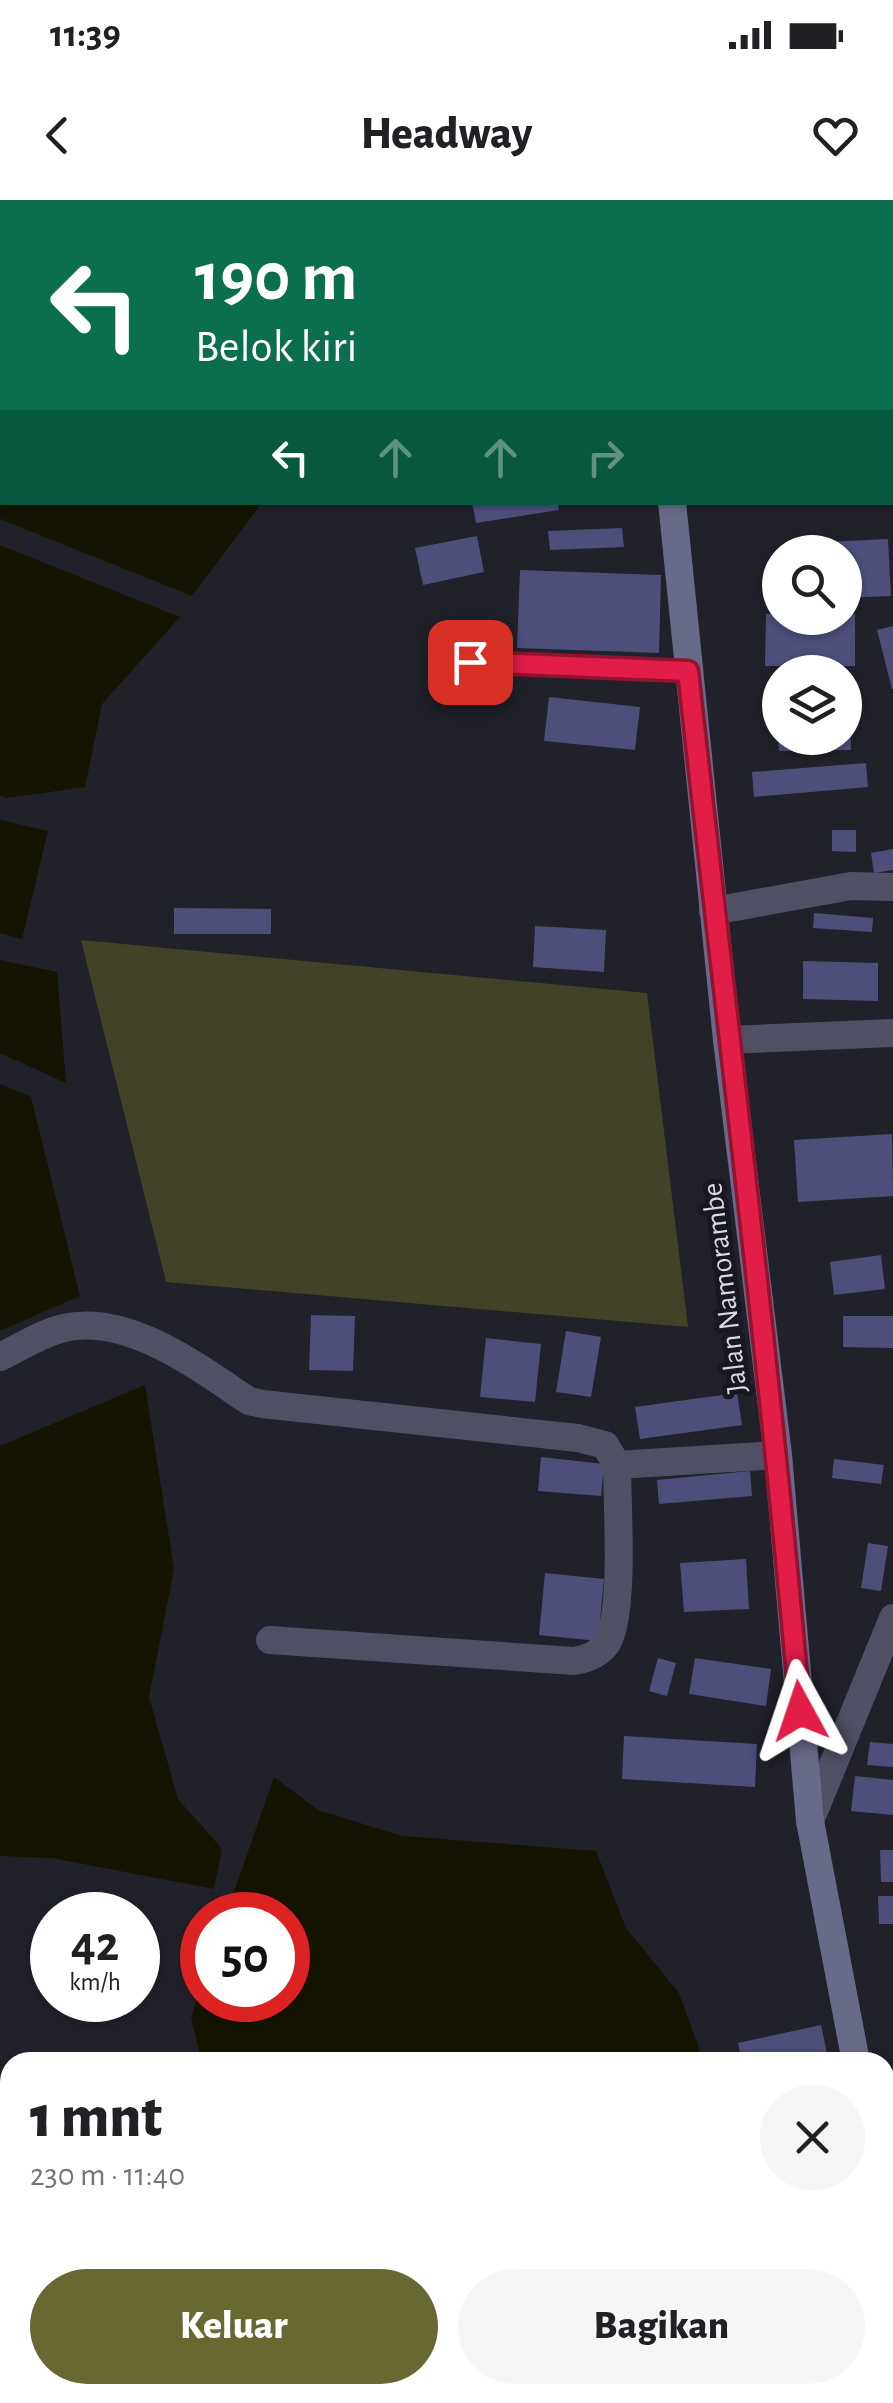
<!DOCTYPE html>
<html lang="id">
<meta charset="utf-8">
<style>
:root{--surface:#fff;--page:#f6f6f6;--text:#202124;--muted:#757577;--accent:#676832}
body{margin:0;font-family:"Alegreya Sans",sans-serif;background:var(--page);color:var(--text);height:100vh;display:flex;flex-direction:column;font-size:38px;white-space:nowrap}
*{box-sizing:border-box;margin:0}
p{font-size:32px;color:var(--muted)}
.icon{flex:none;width:55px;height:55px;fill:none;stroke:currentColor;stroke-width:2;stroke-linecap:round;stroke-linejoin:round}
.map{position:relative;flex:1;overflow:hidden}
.panel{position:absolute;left:0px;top:1852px;width:895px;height:352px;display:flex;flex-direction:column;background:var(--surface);border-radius:30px 30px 0 0;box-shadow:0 2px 8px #0004}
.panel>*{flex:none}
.banner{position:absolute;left:0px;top:0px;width:895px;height:305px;box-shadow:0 2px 8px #0004;background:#0b6e4f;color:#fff;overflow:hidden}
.tools{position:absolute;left:762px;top:335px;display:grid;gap:20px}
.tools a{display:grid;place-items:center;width:100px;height:100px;border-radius:50%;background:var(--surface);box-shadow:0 2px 8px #0004;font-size:50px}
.speed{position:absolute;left:30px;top:1692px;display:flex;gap:20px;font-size:50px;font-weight:700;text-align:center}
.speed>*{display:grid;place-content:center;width:130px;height:130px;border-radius:50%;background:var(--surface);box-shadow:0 2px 8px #0004;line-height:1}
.speed small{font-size:25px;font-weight:400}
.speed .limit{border:15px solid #d22;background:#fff;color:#111}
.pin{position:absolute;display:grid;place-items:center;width:85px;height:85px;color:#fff;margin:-42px;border-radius:20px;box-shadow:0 5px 15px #0006}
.me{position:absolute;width:110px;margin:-55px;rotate:355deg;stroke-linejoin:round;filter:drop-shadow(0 0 8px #0008)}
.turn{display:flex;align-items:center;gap:35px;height:210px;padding:0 30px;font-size:45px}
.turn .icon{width:130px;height:130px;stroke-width:2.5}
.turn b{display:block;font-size:70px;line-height:85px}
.lanes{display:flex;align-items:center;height:95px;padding:0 30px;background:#0003;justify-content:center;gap:50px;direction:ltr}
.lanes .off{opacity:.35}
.round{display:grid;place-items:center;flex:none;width:105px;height:105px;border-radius:52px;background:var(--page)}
.overview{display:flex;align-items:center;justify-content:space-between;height:170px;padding:0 30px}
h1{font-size:60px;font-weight:800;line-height:75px}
.primary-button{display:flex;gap:20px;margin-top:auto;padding:20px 30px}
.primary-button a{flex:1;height:115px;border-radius:60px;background:var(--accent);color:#fff;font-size:40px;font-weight:800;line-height:115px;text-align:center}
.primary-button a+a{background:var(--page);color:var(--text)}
.status{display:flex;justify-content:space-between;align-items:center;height:70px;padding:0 50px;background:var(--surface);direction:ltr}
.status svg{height:28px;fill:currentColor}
header{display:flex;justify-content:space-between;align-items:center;height:130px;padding:0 30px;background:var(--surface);font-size:45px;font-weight:800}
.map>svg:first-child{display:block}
.green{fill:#424226}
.water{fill:#151400}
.building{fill:#4d4e7a}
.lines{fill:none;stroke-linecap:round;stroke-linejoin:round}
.service{stroke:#4f5064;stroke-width:15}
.minor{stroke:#4f5064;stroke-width:28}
.secondary{stroke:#686a89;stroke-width:28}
.route-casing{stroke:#92132f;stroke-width:25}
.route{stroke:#e11d48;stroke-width:18}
.labels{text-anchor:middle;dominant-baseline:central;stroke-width:10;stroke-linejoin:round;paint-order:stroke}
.street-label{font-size:30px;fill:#d9dae0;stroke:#171820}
</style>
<div class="status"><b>11:39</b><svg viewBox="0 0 49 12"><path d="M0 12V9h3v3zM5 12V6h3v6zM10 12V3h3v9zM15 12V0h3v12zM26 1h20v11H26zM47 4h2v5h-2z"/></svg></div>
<header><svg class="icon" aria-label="back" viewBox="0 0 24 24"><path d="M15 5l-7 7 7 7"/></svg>Headway<svg class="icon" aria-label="heart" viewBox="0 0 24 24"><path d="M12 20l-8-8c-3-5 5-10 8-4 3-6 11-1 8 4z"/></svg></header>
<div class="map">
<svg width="893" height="2203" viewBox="0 0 893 2203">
<rect width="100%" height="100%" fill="#21212a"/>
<path class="green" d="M81,740l566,53 41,334 -522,-45z"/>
<g class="water">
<path d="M2,146v156l260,1 -70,93 -192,-77z"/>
<path d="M0,345l180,72 -78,87 -17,83 -78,11 -7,-2z"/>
<path d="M0,620l48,11 -26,108 -22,-6z"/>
<path d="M0,760l57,12 9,111 -66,-30z"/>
<path d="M0,884l31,13 49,199 -80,35z"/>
<path d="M145,1185l29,184 -25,128 29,102 44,50 -8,40 -162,-31 -52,-2v-410z"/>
<path d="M274,1577l44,33 84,26 194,15 30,77 53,65 21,58 -6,11h-492l-11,-44 11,-34v16h86v-85h-62z"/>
<path d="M0,2011l10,12v145l-10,-26z"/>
<path d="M21,2195h65l-27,8h-35z"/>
<path d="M267,2195h338l2,8h-342z"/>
</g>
<g class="building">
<path d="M472,302h86l1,8 -83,13z"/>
<path d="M622,328l2,19 -74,3 -2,-19z"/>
<path d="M477,336l7,36 -61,13 -8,-37z"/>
<path d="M888,339l3,57 -46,2v-46h-61v-8z"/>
<path d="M520,370l141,5 -2,78 -142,-5z"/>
<path d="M766,414h14v4h65v-4h10v52h-90z"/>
<path d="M893,426v63h-1l-15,-59z"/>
<path d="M549,497l91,10 -5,43 -91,-9z"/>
<path d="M845,502h5l1,48 -72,1 -1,-13h67z"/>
<path d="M866,563l2,24 -114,10 -2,-25z"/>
<path d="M832,630h24v22l-24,-1z"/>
<path d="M893,649v21l-19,3 -3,-20z"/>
<path d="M174,708l97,1v25h-97z"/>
<path d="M814,713l59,5 -1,14 -59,-4z"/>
<path d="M535,726l71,4 -2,42 -71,-5z"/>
<path d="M803,761l75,2v38l-75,-2z"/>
<path d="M892,934l1,62 -95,6 -4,-62z"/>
<path d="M881,1055l4,34 -51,6 -4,-33z"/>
<path d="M311,1115l44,1 -2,55 -44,-1z"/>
<path d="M843,1116h50v32l-50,-1z"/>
<path d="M566,1131l35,6 -10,60 -35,-5z"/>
<path d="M486,1138l55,6 -6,58 -55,-5z"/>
<path d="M737,1193l5,32 -102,14 -5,-32z"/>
<path d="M541,1257l63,7 -3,32 -63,-5z"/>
<path d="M834,1259l50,6 -3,19 -49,-6z"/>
<path d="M750,1271l2,25 -93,8 -2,-24z"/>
<path d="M868,1343l20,3 -7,45 -20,-3z"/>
<path d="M746,1359l3,50 -65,3 -4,-49z"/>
<path d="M545,1373l59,6 -6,62 -59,-6z"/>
<path d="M658,1458l18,5 -9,33 -18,-5z"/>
<path d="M695,1458l76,11 -5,37 -77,-12z"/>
<path d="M624,1536l133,8 -2,43 -133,-8z"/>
<path d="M870,1542l23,2v23l-26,-2z"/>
<path d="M855,1576l38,4v35l-42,-4z"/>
<path d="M880,1650h13v32h-12z"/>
<path d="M878,1696h15v28h-14z"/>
<path d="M821,1825l8,37h-87l-4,-19z"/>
<path d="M885,2082l8,1 -2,40 -6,-1z"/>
<path d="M885,2139l8,1 -1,24h-7z"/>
<path d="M777,2195h107l-1,8h-106z"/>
</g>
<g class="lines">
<path class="service" d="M470,462l218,9"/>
<g class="minor">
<path d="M13,2v-2"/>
<path d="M0,45l2,-9"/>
<path d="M713,711l138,-25 42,1"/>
<path d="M727,840l166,-7"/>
<path d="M0,1157c21,-10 42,-24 64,-29 64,-15 135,40 185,73l13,3 316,34 27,7 12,20 161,-10"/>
<path d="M270,1440l304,21c13,-2 25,-6 33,-18 18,-31 10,-138 10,-178"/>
<path d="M810,1621l83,-203"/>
<path d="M759,2203l3,-8"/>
</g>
<g class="secondary">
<path d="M673,2v-2"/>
<path d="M672,302l55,538 51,415 32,366 46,241"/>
<path d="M885,2004l8,34"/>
</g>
</g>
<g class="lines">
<g class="route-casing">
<path id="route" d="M470,462l218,9c38,346 82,693 112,1040"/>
</g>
<use href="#route" class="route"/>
</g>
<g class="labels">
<g class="street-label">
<text transform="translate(725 1088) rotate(-97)">Jalan Namorambe</text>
</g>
</g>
</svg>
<div class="tools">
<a><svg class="icon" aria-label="search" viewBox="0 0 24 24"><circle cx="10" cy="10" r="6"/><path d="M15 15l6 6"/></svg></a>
<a><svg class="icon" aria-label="layers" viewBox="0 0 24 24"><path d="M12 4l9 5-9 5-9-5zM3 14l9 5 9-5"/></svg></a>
</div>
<div class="speed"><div>42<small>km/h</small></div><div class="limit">50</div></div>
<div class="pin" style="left:470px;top:462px;background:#d93025"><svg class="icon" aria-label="arrive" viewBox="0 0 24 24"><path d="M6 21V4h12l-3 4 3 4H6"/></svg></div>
<svg class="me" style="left:800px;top:1511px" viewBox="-20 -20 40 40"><path d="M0-17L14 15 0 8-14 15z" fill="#e11d48" stroke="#fff" stroke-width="4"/></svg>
<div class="banner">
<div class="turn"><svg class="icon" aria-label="left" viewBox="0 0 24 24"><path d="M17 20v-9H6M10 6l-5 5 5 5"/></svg><div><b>190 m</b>Belok kiri</div></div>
<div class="lanes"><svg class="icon" aria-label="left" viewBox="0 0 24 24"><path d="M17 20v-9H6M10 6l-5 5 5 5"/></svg><svg class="icon off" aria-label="ahead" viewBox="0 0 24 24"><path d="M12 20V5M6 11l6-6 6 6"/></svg><svg class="icon off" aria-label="ahead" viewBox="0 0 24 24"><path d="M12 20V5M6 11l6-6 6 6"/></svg><svg class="icon off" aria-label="right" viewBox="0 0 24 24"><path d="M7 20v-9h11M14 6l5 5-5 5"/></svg></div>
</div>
<section class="panel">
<div class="overview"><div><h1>1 mnt</h1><p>230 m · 11:40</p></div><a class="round"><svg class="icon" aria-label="close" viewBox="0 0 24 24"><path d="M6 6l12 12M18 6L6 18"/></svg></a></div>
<div class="primary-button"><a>Keluar</a><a>Bagikan</a></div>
</section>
</div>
